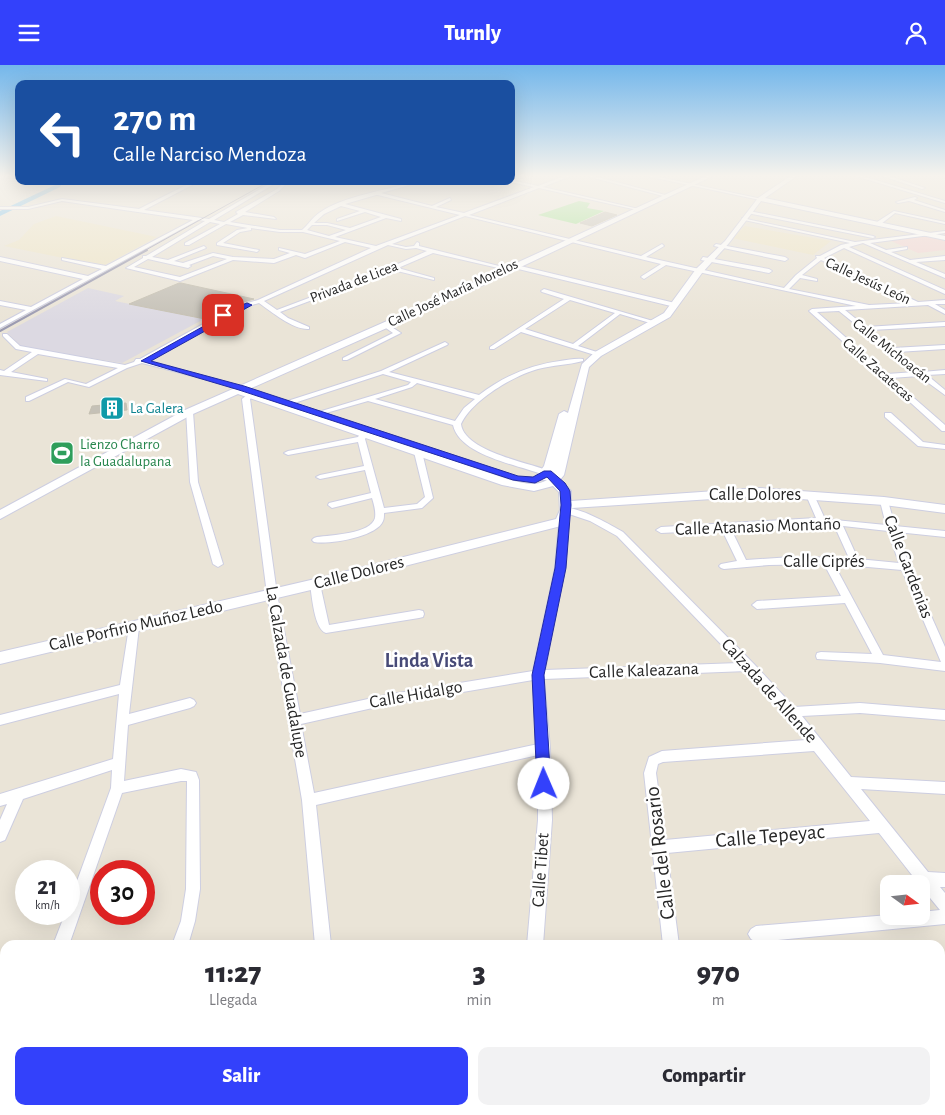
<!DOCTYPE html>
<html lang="es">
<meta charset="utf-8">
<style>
:root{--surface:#fff;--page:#f2f2f3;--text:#2b2b33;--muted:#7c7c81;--accent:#3341fb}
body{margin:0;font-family:"Alegreya Sans",sans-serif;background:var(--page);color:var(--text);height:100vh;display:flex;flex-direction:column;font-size:19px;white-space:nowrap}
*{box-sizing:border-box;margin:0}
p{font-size:16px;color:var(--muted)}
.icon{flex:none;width:28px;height:28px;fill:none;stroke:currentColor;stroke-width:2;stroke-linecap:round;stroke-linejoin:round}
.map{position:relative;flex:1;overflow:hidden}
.details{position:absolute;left:0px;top:875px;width:945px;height:175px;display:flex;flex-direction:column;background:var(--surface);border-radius:15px 15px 0 0;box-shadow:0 5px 20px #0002}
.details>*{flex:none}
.banner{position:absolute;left:15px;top:15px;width:500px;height:105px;border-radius:10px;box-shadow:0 5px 20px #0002;background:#1a4fa0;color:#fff;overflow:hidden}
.needle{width:32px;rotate:105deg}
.controls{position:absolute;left:880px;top:810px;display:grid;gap:10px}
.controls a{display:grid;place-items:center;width:50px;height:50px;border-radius:10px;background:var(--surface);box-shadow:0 5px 20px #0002;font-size:25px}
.speed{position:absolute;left:15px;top:795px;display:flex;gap:10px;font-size:25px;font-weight:700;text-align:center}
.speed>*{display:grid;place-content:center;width:65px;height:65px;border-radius:50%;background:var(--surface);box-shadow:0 5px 20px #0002;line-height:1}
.speed small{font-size:12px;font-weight:400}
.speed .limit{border:8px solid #d22;background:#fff;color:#111}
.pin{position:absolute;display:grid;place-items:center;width:42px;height:42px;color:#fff;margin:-21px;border-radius:10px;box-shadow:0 2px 8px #0006}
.me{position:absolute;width:55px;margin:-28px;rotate:359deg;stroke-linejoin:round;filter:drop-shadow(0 0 4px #0008)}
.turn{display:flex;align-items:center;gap:18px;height:105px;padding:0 15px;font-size:22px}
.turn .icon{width:65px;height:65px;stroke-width:2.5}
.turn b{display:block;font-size:35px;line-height:42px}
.eta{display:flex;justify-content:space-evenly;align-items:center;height:85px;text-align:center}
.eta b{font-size:30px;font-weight:800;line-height:35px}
.cta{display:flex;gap:10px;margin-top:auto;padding:10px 15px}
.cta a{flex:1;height:58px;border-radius:10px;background:var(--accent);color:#fff;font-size:20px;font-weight:800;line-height:58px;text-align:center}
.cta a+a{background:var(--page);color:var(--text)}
header{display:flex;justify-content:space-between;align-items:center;height:65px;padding:0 15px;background:var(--accent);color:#fff;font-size:22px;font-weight:800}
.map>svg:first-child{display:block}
.industrial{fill:#dcd9e2}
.education{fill:#ede4c6}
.medical{fill:#f2d6d4}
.green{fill:#a4e292}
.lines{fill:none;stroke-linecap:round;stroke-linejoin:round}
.river{fill:#67bbef;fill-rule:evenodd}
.building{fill:#c5c1b7;stroke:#c5c0b2}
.street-casing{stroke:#cdcee1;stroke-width:2}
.secondary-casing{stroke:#cdcee1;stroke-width:2}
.street{fill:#fff;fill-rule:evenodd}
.secondary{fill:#fff;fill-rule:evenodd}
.rail-far1{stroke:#9b9bb2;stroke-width:1}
.rail{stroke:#9b9bb2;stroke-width:2}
.route{fill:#3341fb;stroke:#212aa3}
.labels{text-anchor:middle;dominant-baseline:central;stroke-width:5;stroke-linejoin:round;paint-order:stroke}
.far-street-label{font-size:15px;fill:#272727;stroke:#fff}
.far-culture-label{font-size:15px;fill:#0d838f;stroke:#fff;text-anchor:start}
.far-leisure-label{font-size:15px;fill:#27864d;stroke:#fff;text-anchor:start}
.street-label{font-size:18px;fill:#272727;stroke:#fff}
.quarter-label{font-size:20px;font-weight:bold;fill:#474a77;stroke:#fff}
.near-street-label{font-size:21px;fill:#272727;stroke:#fff}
</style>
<header><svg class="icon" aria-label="menu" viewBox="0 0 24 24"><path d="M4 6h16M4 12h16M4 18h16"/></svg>Turnly<svg class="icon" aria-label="person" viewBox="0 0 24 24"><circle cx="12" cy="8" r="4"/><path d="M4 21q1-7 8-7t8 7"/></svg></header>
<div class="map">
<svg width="945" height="1050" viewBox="0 0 945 1050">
<rect width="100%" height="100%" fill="#eae4d7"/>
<path class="industrial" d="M88,223l36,8 -9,5 89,18 -82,44 -100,-16 -15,-15z"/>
<g class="education">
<path d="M56,151l101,21 -54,29 -99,-20 15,-6 15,-16z"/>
<path d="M745,161l86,15 -18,14 -81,-17z"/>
</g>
<path class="medical" d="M931,171l14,5v9l-27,3 -29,-13z"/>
<path class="green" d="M579,136l11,2 -3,5 17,3 -28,13 -38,-9z"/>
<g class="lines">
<path class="river" d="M57,116h7l-4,6 -60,29v-5l55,-26z"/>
</g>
<g class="building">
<path d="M605,147l12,3 -25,11 -12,-3z"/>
<path d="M179,218h2l73,16 -21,6 -28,14 -76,-15z"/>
<path d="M126,338l1,7 -38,4 3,-8z"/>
</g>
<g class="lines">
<g class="street-casing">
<g id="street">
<path d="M567,110h6l-30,12 96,22 -2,1 -98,-22 -70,27 172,41 21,-12 2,2 -18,11 138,31 12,-13 21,-17 -1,-2h4l21,-11 9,-2 -106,-23 -2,-2 113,24 90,-11v2l-75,10 16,7 21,-3v2l-16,3 19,8 35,-4v4l-29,2 29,12v4l-82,-35 -14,4 96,43v4l-101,-46 -20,10 94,44 27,-2v4h-10l10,6v4l-17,-9 -83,5 21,17 79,-5v4l-74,4 22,18 52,-3v4l-48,3 25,20 23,-2v4l-18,1 18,15v5l-26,-19 -28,2 54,47v6h-3l-133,-120 3,-2 44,-3 -190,-41 -22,14 -3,-2 1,-1 19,-12 -196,-48 -73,28 14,3 8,-1 3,-4 2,1v3l88,22v2l-74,-17 -35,15 36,10v2l-41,-10 -113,42 8,6 21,9v2c-16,1 -37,-17 -50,-26l-21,6 -91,51 96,27v2l-101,-26 -15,5 -38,19 -21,-5 -39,19h-3v-4l39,-18 21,5 32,-16 -80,-14 -27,18 36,7v2l-47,-6v-5l4,1 28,-19 -16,-3 -13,-13v-2h4l13,12 105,19 9,-3 2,-3h4l94,-52 24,-7 113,-52 -26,-6 -40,16 -9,-3 -22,8 -41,-3 -53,21 -54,-13 17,-10v-2h3l59,-35 -7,-1 -198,108v-4l26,-14 -26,-5v-4l31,6 52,-28 -83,-18v-4l88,19 14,-7 -40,-9v-2l44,8 87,-46 -131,-19 -34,8h-28v-2h28l34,-8 77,10 55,-28h6l-56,29 65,9 65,-38h5l-65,39 10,2 14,-8 -2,-2 41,-23 8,-8h4l-10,10 -34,21 29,5 2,2 -33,-4 -13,7 50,8h22c6,-5 10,-12 17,-17 24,-17 69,-23 98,-32h7l-43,12 51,13 18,-8 1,2 -15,7 28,6 70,-26 -24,-5 1,-2 27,6zM376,130h2l82,20 -84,31 -41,-9 51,-19 15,3v-2l-56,-15zM341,141l19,5 -23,8v2l28,-9 16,5 -31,11 -23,-5h-13l10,-9zM210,157l10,2 -35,19v2h4l37,-21 22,4 -11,2 -20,13v2l40,7 2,-2 -36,-7 17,-11 11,-2v-2l29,4h23l37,9 -35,13 -26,-6v2l11,3 -16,6 -41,-2 -20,-4 -30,10 -9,-2 32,-13 -2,-2 -36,14 -16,-3zM312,160h15l19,5 -17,6 -22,-6zM388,180l18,4 10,-1 11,3 -36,16 -114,43 -13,-9zM213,191l14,3 -47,18 -46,-10 14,-8 40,9 3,-2 -2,-1zM821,195l89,43 -41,2 -80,-16 11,-11 17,3v-2l-15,-4zM839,246l76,61 -28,2 -70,-62z"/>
<path d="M582,110h8l79,21 -2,1z"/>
<path d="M641,110h9l112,24 -2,1z"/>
<path d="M852,110h7l86,26v2z"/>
<path d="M879,110h7l39,13 -3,1z"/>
<path d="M480,116h4l-3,2z"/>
<path d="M915,132l2,1 -3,2 31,10v2l-36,-11 -11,2 -2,-1z"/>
<path d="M749,146l124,25 2,1 -2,1 -126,-25z"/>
<path d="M894,146l51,11v2l-50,-11 -14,11h-4v-2z"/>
<path d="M716,179l69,13 3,2 -3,2 -71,-15z"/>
<path d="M703,192l66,12 3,2 -3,2 -68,-13z"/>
<path d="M512,199l163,39 3,2 -3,2 -165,-40z"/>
<path d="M544,224l109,32 -3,2 -30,-9 -42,32 22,7 1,1 -3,2 -77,-24 -27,17h-4v-2l74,-48 -22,-7 -1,-1zM570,235l45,13 -42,31 -48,-15z"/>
<path d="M383,259h4l14,9 -54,27h-4v-2l50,-25 -10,-7z"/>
<path d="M445,277l3,2 -1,1 -58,27 90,23c25,-19 51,-30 81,-34 8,-1 16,-3 23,-2v2c-15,4 -30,4 -45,8 -25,7 -66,31 -77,55 3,27 68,39 89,47v4h-6c-25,-10 -84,-19 -91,-50l-85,-24 -49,14 -4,-2 93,-28 3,-3 -28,-8 -101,33 -7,-2 106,-34zM417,318l58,16 -11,9 -9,13 -80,-22 37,-12z"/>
<path d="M252,326l4,2 -6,6 27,195 23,120 86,-19 147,-24 22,-103 4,-47 4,-3 4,3 -2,47 -20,102 194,-7 -122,-127 -27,-15 -27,-9 -1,-2 1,-2c15,-2 46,16 60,24l131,132 40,43 66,-4 85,7v10l-85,-7 -58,3 49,61 94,5v12l-84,-5 67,83 17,1v14h-5l5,6v31l-189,18 -5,-3 -3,-5 3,-5 5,-3 133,-11v1h32v-4l19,-2 -19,-23v-3h-2l-40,-51 -212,20 12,92h-16l-19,-172 5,-16 13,-6 144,-11 -19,-25 -40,-44 -203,8 6,69 2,72 -9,125h-16l11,-125v-65l-222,50 15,140h-16l-13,-145 -35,-206 -25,-195zM533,615l5,64 -224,49 -13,-69 85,-19zM814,686l56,70 -205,19 -9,-67 2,-9 5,-2z"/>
<path d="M186,345h6l1,2 5,70 25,82 -5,3 -5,-3 -23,-82z"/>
<path d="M885,348h6l32,29 22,3v4l-27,-3 -33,-29z"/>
<path d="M364,363h3l4,2 -6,9 19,69 33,-4 8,-7 -11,-45 4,-2 4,2 11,46 -11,10 -38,5c0,3 0,6 -1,8 -6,16 -55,24 -69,21l-2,-2 2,-2 3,-1c14,-2 54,-3 58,-19 1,-7 -1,-13 -3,-20l-40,10 -4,-3 1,-2 42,-10 -6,-23 -45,9 -4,-2 4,-2 44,-9 -6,-24 -70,13 -4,-2 4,-2 70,-14z"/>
<path d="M810,427l4,3 11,24 61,6 -6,-24 4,-3 4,3 7,25 50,5v6l-48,-5 19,50 29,65v24l-65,-8 -63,-4 -1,-3 1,-3 4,-1 51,2 -27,-51 -88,6 -5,-4 5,-4 84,-5 -17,-32 -55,1 -45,4 -3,-1 -2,-2 2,-2 16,-3 -15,-31 -61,3 -5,-3 5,-3 155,-9 -10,-23zM822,459l12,1 15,33 -57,-1 -46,3 -15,-31zM843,461l45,5 11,32 -41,-4zM834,499l68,6 39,92 -58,-7z"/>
<path d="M315,516l5,3 9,41 90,-15 4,1 1,3 -1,3 -4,1 -93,15c-12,-4 -14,-37 -16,-49z"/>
<path d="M134,558l4,1 1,3 -10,87 61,-16 4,2 2,3 -2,3 -4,2 -62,17 -4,56 57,-12 15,3 3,8 1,109 -5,32 -7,24h-16l9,-24 5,-32 1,-108h-6l-59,12 -53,152h-16l12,-31h4v-11l42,-115 1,-18 -89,29 -18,41 -5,2v-22l7,-16 -7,2v-12l113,-35 6,-65 -119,31v-10l120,-30 9,-58 1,-3z"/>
<rect x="940" y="930" width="5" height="16"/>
<path d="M5,992v18l-5,1v-18z"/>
<path d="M5,1027v18h6l-2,5h-9v-21z"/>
<path d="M116,1045h18l-2,5h-18z"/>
<path d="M266,1045h42l1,5h-45z"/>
<path d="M488,1045h19l-2,5h-19z"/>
<rect x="522" y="1045" width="18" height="5"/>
<rect x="638" y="1045" width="18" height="5"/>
<path d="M745,1045h18l1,5h-18z"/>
<path d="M812,1045h18l1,5h-18z"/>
</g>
</g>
<g class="secondary-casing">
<path id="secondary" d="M708,110h7l-247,117 -221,98 263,90c12,3 26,7 37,0h-5l-6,-3 8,-11 15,-52 5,-3 4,2 14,-49 13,-12 69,-39 32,-44 29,-28 33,-43 34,-23h6l-33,23 180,38v4l-184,-39 -32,42 -27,30 -32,44 -69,39 -12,11 -25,108 -4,5 11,11v10l188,-13 125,9 61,8v8l-61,-8 -125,-9 -187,12 -7,17 -250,64 -315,75v-12l315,-73 241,-60 4,-9 -1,-18 -6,-6 -19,5 -32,-6 -264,-91 -45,20 -193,105v-9l185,-100 277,-122z"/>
</g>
<use href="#street" class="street"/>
<use href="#secondary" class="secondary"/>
<path class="rail-far1" d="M144,186l126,-70"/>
<path class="rail" d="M0,266l147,-81"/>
</g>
<linearGradient id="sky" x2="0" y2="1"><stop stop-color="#74b7eb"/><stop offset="0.43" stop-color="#f6f3ed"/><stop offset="1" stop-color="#f6f3ed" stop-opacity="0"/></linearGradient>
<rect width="945" height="257" fill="url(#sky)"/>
<path class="route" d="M247,238l5,2 -101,56 93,25 274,90 15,1 11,-6h7l14,12 5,8 1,14 -5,63 -22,107 7,109 -2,5 -5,2 -5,-2 -2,-5 -5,-109 23,-107 6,-63 -1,-14 -13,-14 -12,6 -22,-3 -274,-90 -98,-29 81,-45 -1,-3z"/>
<defs>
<g id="building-square" transform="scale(1.25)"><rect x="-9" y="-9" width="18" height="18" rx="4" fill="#0f9aa8" stroke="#fff"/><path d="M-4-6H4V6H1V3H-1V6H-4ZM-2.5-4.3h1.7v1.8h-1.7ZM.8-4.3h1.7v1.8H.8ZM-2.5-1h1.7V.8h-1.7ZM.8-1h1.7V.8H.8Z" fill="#fff"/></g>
<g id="stadium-square" transform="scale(1.25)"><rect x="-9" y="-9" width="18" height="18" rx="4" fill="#2e9e5b" stroke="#fff"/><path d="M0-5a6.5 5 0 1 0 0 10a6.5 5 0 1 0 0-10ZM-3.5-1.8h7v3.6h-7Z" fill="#fff"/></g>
</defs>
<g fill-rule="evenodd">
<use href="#building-square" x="112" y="343"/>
<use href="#stadium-square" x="62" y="388"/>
</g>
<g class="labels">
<g class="far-street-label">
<text transform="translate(868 216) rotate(25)">Calle Jesús León</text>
<text transform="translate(354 217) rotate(-21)">Privada de Licea</text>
<text transform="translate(453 228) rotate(-25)">Calle José María Morelos</text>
<text transform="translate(892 286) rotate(38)">Calle Michoacán</text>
<text transform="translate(878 305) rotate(41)">Calle Zacatecas</text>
</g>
<g class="far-culture-label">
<text x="130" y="343">La Galera</text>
</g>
<g class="far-leisure-label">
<text x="80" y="379">Lienzo Charro<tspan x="80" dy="17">la Guadalupana</tspan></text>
</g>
<g class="street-label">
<text x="755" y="430">Calle Dolores</text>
<text transform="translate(758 462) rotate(-2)">Calle Atanasio Montaño</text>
<text x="824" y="497">Calle Ciprés</text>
<text transform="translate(908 502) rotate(69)">Calle Gardenias</text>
<text transform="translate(359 508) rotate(-14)">Calle Dolores</text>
<text transform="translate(136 561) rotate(-13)">Calle Porfirio Muñoz Ledo</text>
<text transform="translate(644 606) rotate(-2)">Calle Kaleazana</text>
<text transform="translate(286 607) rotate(80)">La Calzada de Guadalupe</text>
<text transform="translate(769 626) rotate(48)">Calzada de Allende</text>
<text transform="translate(416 630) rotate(-10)">Calle Hidalgo</text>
<text transform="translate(541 805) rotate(-86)">Calle Tibet</text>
</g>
<g class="quarter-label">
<text x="429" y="596">Linda Vista</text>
</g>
<g class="near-street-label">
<text transform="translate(770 771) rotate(-5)">Calle Tepeyac</text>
<text transform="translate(660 788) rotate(-97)">Calle del Rosario</text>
</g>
</g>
</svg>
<div class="controls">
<a><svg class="needle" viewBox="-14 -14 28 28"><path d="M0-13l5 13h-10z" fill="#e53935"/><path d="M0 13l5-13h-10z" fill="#7c7c81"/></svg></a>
</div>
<div class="speed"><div>21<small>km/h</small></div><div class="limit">30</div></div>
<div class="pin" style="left:223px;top:250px;background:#d93025"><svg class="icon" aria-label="arrive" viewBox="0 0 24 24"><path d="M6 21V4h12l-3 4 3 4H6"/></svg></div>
<svg class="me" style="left:544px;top:719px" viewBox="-20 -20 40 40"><circle r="19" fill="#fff"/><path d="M0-13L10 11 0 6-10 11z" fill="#3341fb"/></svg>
<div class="banner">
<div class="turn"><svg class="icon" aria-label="left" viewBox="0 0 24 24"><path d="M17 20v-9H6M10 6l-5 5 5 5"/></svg><div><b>270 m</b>Calle Narciso Mendoza</div></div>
</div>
<section class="details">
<div class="eta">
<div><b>11:27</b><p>Llegada</p></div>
<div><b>3</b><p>min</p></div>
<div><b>970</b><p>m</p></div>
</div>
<div class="cta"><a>Salir</a><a>Compartir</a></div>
</section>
</div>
